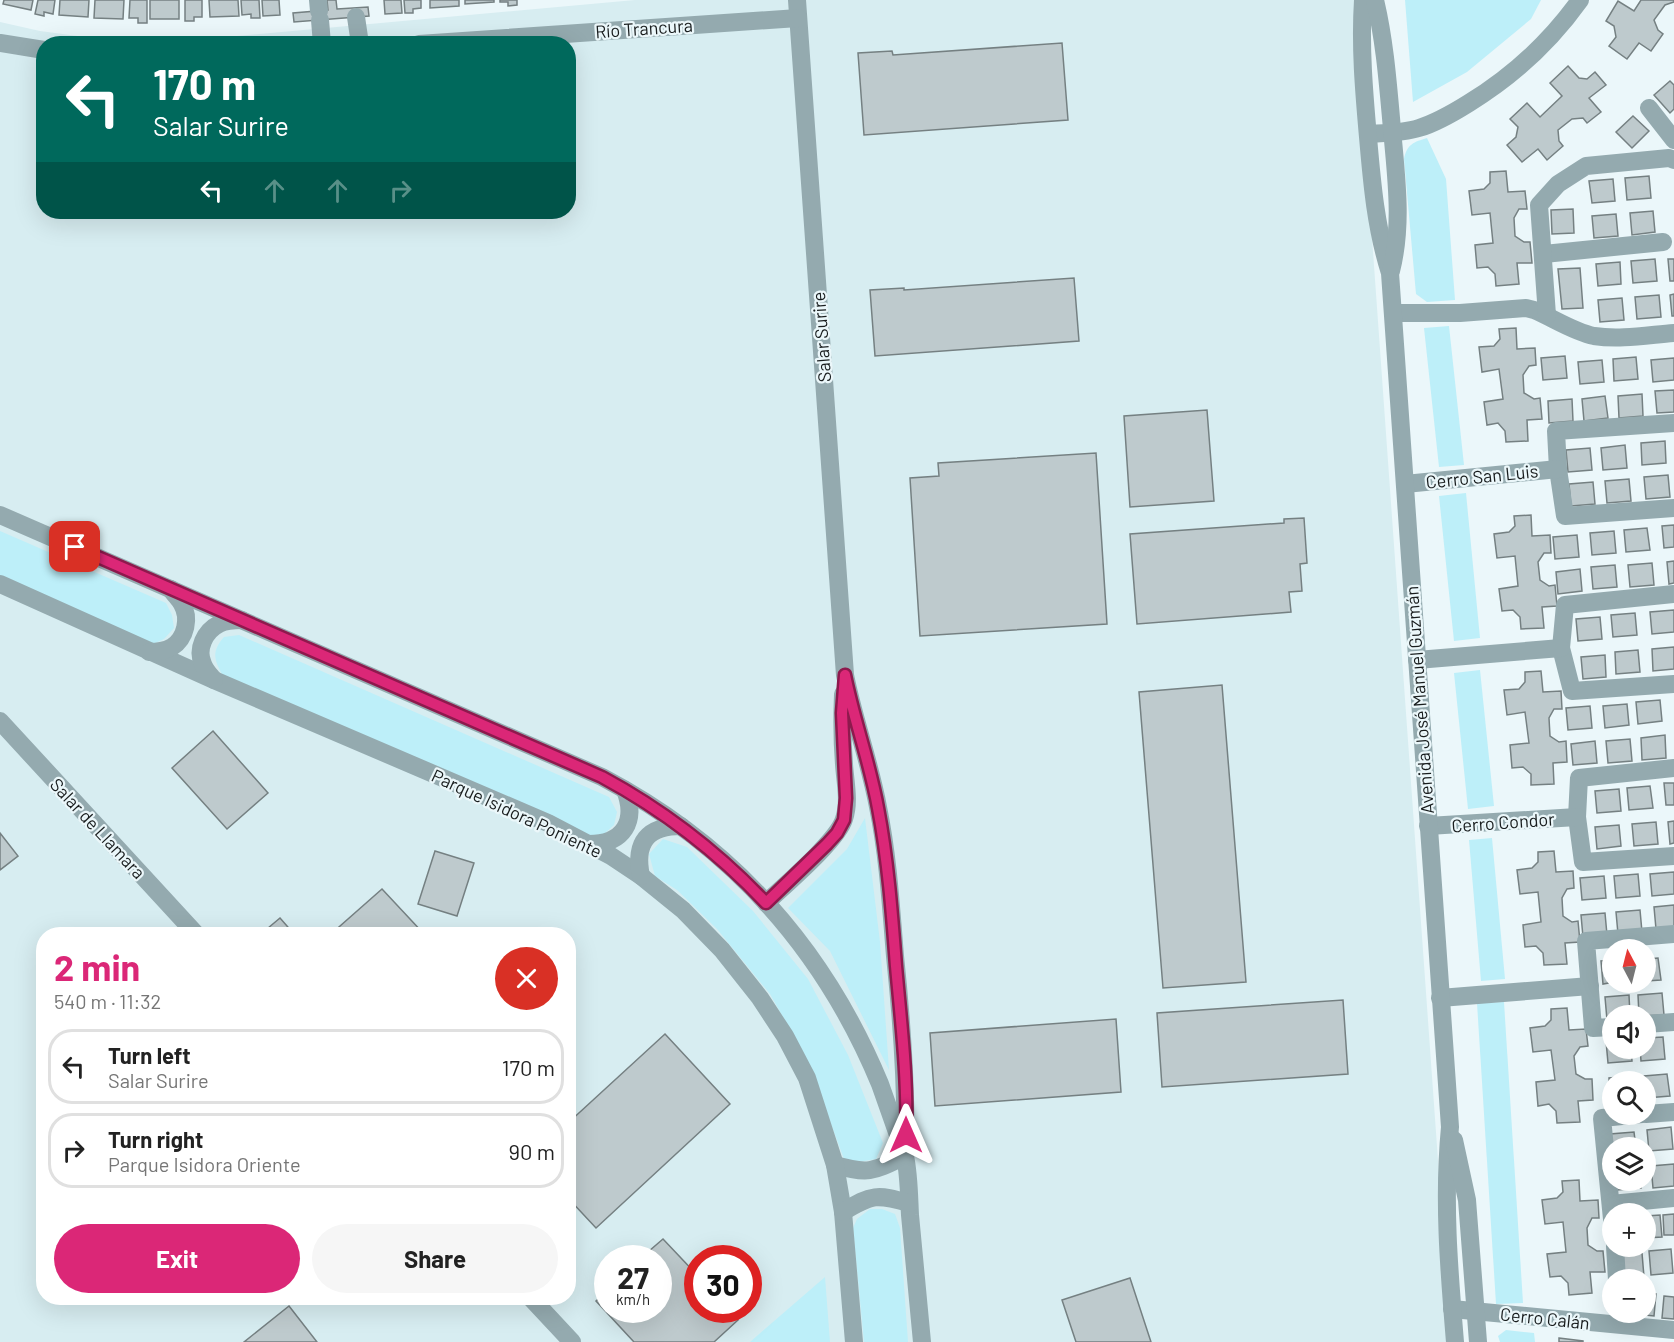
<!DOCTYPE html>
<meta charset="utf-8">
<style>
:root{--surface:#fff;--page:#f6f6f6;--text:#222;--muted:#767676;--line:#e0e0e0;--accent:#db2777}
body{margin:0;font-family:Barlow,sans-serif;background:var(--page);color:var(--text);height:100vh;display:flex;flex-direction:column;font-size:22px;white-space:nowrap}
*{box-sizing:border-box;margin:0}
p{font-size:20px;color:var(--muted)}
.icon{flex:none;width:33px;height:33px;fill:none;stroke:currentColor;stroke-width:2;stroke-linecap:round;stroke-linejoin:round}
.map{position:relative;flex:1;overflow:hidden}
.panel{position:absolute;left:36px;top:927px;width:540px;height:378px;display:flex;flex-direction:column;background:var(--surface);border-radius:24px;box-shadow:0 6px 24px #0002}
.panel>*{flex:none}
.guide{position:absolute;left:36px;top:36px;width:540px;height:183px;border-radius:24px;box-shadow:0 6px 24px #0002;background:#00695c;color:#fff;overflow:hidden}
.needle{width:39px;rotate:353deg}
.tools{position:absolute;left:1602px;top:939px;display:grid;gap:12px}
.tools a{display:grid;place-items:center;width:54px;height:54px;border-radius:50%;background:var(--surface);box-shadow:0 6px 24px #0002;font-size:30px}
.speed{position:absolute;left:594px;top:1245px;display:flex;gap:12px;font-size:30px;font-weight:700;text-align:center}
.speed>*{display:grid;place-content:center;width:78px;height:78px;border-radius:50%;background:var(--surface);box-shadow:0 6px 24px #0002;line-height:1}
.speed small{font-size:15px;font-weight:400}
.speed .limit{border:9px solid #d22;background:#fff;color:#111}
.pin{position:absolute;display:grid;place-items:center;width:51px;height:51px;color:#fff;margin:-26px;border-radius:12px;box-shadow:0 3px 9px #0006}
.me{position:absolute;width:66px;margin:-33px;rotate:0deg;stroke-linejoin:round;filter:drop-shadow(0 0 4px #0008)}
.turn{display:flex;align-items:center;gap:21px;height:126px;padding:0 18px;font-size:27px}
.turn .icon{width:78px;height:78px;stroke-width:2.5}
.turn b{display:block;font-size:42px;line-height:51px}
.lanes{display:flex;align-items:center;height:57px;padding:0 18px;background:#0003;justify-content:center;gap:30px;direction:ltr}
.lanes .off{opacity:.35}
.round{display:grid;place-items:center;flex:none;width:63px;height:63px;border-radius:32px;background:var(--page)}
.overview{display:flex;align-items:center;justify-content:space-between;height:102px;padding:0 18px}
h1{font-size:36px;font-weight:700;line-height:45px;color:var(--accent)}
.cta{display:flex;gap:12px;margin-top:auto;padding:12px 18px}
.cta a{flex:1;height:69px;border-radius:36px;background:var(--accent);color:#fff;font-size:24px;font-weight:700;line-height:69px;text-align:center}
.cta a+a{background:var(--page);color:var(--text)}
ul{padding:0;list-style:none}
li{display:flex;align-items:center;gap:18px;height:75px;margin:0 12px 9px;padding:0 6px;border:3px solid var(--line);border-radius:24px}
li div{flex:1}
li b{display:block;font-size:22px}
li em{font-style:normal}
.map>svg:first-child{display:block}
.built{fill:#d7edf1;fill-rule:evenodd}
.green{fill:#bdeff9}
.building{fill:#becacd;stroke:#758082;stroke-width:1.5}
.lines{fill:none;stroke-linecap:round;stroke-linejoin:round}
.minor{stroke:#94aaaf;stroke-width:18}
.tertiary{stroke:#94aaaf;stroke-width:18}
.route-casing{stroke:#8e194d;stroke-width:15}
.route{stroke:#db2777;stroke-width:10}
.labels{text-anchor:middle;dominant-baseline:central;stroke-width:4.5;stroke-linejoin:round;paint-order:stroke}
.street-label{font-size:18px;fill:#181c1d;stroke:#ebf7fa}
</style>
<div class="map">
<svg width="1674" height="1342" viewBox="0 0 1674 1342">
<rect width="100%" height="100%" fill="#ebf7fa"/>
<path class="built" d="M635,0h720l96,1342h-1451v-1320l40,9 60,8 52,2 41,-1zM44,44h524v168h-524zM44,934h524v364h-524zM608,1258h50v52h-50zM698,1258h50v52h-50z"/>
<g class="green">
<path d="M1405,0h136l-10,19 -64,53 -54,30z"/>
<path d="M1427,138l19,41 9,121 -28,2 -11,-8 -12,-135c3,-15 10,-17 23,-21z"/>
<path d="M1449,326l15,139 -25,2 -15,-139z"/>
<path d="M1466,493l14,145 -26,3 -15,-145z"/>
<path d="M0,531l166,72 6,12 2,13 -10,11 -13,6 -151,-65z"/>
<path d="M239,635l370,162 8,15 -3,13 -11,10 -17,1 -362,-158c-9,-17 -14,-25 0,-41z"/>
<path d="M1480,670l14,136 -26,3 -14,-136z"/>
<path d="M865,818l15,124 9,128 -59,-119 -42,-43 59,-59z"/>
<path d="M1492,838l13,141 -24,2 -12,-141z"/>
<path d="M663,839l24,8 66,64 55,68 40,76 35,88 -7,16 -18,3 -14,-3 -37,-99 -37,-66 -53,-65 -40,-39 -22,-14 -6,-22z"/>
<path d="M1504,1002l19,301 -27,1 -19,-301z"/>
<path d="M870,1209h12l13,5 5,14 8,114h-44l-11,-114 4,-9z"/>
<path d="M825,1277l5,65h-80z"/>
<path d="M1506,1330l28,3 1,9h-35l-2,-6z"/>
</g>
<g class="building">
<path d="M4,0h29l-2,10 -28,-6z"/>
<path d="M38,0h17l-2,14 -9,-2v4l-9,-2z"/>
<path d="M60,0h29l-1,17 -29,-2z"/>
<path d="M95,0h29l-1,19 -29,-1z"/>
<path d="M130,0h17v23h-9v-5h-9z"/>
<rect x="150" y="0" width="29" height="19"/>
<path d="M185,0h17v17h-8v4h-9z"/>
<path d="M209,0h29l1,16 -29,1z"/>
<path d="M241,0h18l1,18h-9v-4l-9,1z"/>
<path d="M262,0h17l1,15 -17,1z"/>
<path d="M327,0h9l1,9 31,-2 1,9 -75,6 -1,-9 35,-3z"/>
<path d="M384,0h17l1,13 -17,1z"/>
<path d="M404,0h17v8l-8,1v4h-8z"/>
<path d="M430,0h29v6l-29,2z"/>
<path d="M465,0h29v2l-29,2z"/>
<path d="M500,0h17v5l-9,1v-4h-8z"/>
<path d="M1641,0h33v2l-9,3 -11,15 4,10 5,4 -12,17 -12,-8 -12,16 -18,-13 7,-9 -2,-11 -8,-5 12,-20 16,10z"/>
<path d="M1062,43l6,77 -204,15 -6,-82 34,-2 1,4z"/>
<path d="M1568,66l11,12 8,1 8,-7 11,13 -17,13 12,14 -14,11 -4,-5 -11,1 -14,11 1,11 4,5 -16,14 -9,-11 -16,13 -15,-17 9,-8 2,-10 -8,-8 17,-16 13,14 22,-21 -12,-13z"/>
<path d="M1670,81l4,4v24l-4,4 -16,-18z"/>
<path d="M1633,116l16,15 -17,17 -16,-16z"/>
<path d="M1506,171l2,21 17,-1 2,18h-8l-5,9 1,18 9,6h6l2,21h-15l2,21 -23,2 -1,-12 -7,-7 -11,1 -2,-23 18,-2 -3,-30 -18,2 -3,-24 15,-2 6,-6v-11z"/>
<path d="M1649,176l2,22 -24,2 -2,-22z"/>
<path d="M1613,179l2,22 -23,2 -3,-22z"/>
<path d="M1573,209l1,24 -22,1 -1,-24z"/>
<path d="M1653,211l2,21 -23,3 -2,-22z"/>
<path d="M1616,214l2,22 -24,2 -2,-22z"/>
<path d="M1655,259l2,22 -24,2 -2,-22z"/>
<path d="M1668,259h6v22h-4z"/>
<path d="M1620,262l1,22 -23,2 -2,-22z"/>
<path d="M1580,268l3,40 -21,1 -4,-40z"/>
<path d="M1074,278l5,63 -204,15 -5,-66 34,-2v2z"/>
<path d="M1674,294v22h-2l-2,-21z"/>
<path d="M1659,295l2,22 -24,2 -2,-22z"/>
<path d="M1622,298l2,22 -24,2 -2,-22z"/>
<path d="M1516,328l1,21 18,-1 1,17 -7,1 -6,9 1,18 10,6 6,-1 2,21 -15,1 1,21 -22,1 -1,-11 -7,-8 -11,2 -3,-23 19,-3 -4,-30 -17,3 -3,-25 15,-1 6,-7 -1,-10z"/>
<path d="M1565,356l2,22 -24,2 -2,-22z"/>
<path d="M1636,357l2,22 -24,2 -1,-22z"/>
<path d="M1674,358v22l-21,2 -2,-22z"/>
<path d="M1602,360l2,22 -24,2 -2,-22z"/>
<path d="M1674,390v22l-17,1 -2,-22z"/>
<path d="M1642,394l1,22 -24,2 -1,-22z"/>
<path d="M1605,396l3,22 -24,3 -2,-22z"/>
<path d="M1572,399l1,22 -24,2 -1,-22z"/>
<path d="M1207,410l7,91 -84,6 -6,-91z"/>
<path d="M1665,441l1,22 -24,2 -1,-22z"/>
<path d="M1625,445l2,23 -24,2 -2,-22z"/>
<path d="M1590,448l2,22 -24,2 -2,-22z"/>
<path d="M1096,453l11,171 -187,12 -10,-158 29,-2 -1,-13z"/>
<path d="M1668,475l2,22 -24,2 -2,-22z"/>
<path d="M1629,479l2,22 -24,2 -2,-22z"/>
<path d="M1593,482l2,22 -24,2 -2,-22z"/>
<path d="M1531,515l1,21 18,-1 1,18h-7l-6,9 2,18 9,6 6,-1 2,21 -15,1 2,21 -23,1 -1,-12 -7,-7 -11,1 -3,-22 19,-3 -3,-30 -18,2 -3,-24 15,-2 6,-6 -1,-10z"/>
<path d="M1304,518l3,45 -7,1 2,27 -13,1 2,20 -154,12 -7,-90 154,-11v-4z"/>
<path d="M1674,525v22l-10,1 -2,-22z"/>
<path d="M1647,528l3,22 -24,2 -2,-22z"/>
<path d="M1614,531l2,22 -24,2 -2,-22z"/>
<path d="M1577,535l2,22 -24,2 -2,-22z"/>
<path d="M1674,561v22l-5,1 -2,-22z"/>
<path d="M1652,563l2,22 -24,2 -2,-22z"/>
<path d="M1615,565l2,22 -24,2 -2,-22z"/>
<path d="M1580,569l2,22 -24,3 -2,-22z"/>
<path d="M1674,610v22l-22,2 -2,-22z"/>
<path d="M1635,613l2,22 -24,2 -2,-22z"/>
<path d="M1600,617l2,22 -24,2 -2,-22z"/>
<path d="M1674,647v22l-21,2 -1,-22z"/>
<path d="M1638,650l2,22 -24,2 -1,-22z"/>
<path d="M1605,655l1,22 -23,2 -2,-22z"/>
<path d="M1541,671l2,21 18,-1 1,18h-8l-5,9 1,18 9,6 7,-1 1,21 -14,1 1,21 -23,1v-11l-8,-7 -11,1 -2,-23 19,-2 -4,-31 -18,3 -3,-25 15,-1 6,-7v-10z"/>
<path d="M1222,685l24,297 -83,6 -24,-296z"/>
<path d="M1660,700l2,21 -24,3 -2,-22z"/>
<path d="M1627,704l2,21 -24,3 -2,-22z"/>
<path d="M1590,706l2,22 -24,2 -2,-22z"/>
<path d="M213,731l55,62 -41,36 -55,-61z"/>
<path d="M1665,735l1,23 -24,2 -1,-22z"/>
<path d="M1630,739l2,22 -24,2 -2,-22z"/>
<path d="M1595,741l2,22 -24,2 -2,-21z"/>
<path d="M1664,783h10v22h-8z"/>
<path d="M1650,786l3,22 -24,2 -2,-22z"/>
<path d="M1619,789l2,22 -24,2 -2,-22z"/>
<path d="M1674,821v22l-4,1 -2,-22z"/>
<path d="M1656,822l2,22 -24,2 -2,-22z"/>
<path d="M1619,825l2,21 -24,3 -2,-22z"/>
<path d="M0,833l18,23 -18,14z"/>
<path d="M435,851l39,12 -17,53 -39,-12z"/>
<path d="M1554,851l2,21 17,-1 1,17 -7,1 -5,9 1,18 9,6 6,-1 2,21 -15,1 2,21 -23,1 -1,-12 -7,-7 -11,1 -2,-22 18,-3 -3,-30 -18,2 -3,-24 15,-2 6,-6v-10z"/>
<path d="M1674,872v22l-22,2 -2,-22z"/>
<path d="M1638,874l2,22 -24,2 -2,-22z"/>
<path d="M1604,876l2,22 -24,2 -2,-22z"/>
<path d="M382,889l42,45h-93z"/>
<path d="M1674,905v22l-18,2 -2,-22z"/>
<path d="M1640,910l2,22 -24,2 -2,-22z"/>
<path d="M1605,913l2,22 -24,2 -2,-22z"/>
<path d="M280,918l14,16h-33z"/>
<path d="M1658,958l3,22 -15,1v-22z"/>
<path d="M1612,960v22h2l-11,2 -2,-23z"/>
<path d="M1662,993l2,22 -25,1 -1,-21z"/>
<path d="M1629,995l1,21h-18v3l-5,1 -2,-23z"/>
<path d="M1343,1000l5,74 -186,13 -5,-74z"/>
<path d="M1567,1008l2,22 17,-1 2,17 -8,1 -6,9 2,18 9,5h7l1,21 -15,1 2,21 -23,1 -1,-12 -7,-7 -11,2 -2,-24 19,-2 -4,-30 -18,2 -3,-24 15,-2 6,-6v-11z"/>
<path d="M1116,1019l5,73 -186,14 -5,-73z"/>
<path d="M665,1034l65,70 -134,124 -28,-30v-75z"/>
<path d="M1663,1037l2,22 -24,2 -1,-13h6v-10z"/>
<path d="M1612,1040v8h19l1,13 -24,2 -2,-22z"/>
<path d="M1667,1074l3,22 -24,2v-16h-2v-6z"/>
<path d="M1632,1076l1,6h-21v17l-2,1 -1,-22z"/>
<path d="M1671,1127l2,22 -24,2 -2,-21z"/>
<path d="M1634,1132l2,16h-24l-2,-14z"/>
<path d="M1674,1164v22l-21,2 -2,-22z"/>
<path d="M1579,1180l1,21 18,-1 1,18h-7l-5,10 1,17 9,6h6l2,21h-15l2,21 -23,2 -1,-12 -7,-7 -11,1 -3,-23 19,-2 -3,-30 -18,2 -3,-24 15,-2 6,-6 -1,-11z"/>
<path d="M1616,1180h25v8l-24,2z"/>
<path d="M1674,1214v21h-10l-1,-20z"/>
<path d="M1660,1215l2,22 -16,1v-22z"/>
<path d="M663,1239l35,37v34h31l9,10 -24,22h-80l-38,-41 12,-11v20h50v-52h-17z"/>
<path d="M1671,1249l2,24 -22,2 -2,-24z"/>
<path d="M1642,1253l2,24 -22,2 -2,-24z"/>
<path d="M1130,1278l21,64h-75l-14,-42z"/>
<path d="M1646,1293l10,1 -2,22 -29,-3 21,-1z"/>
<path d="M1664,1296l10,1v22l-12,-1z"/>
<path d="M289,1306l28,36h-73z"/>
<path d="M1559,1338l24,3v1h-24z"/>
</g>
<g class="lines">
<g class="minor">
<path d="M318,0l1,11"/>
<path d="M797,0l48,675c9,45 25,88 33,132 10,49 13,100 17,149 7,67 12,133 10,200 -31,15 -36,19 -70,9"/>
<path d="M356,17l4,27"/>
<path d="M320,20l2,24"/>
<path d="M0,43l44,7"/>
<path d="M419,44l379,-26"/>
<path d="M1649,108l25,32"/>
<path d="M1368,134c17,-1 35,-1 51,-6 17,-5 34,-15 50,-25 44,-27 81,-61 111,-103"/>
<path d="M1544,254l119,-12"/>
<path d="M1393,313h67l66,-5 8,2c19,8 40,22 60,26 26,4 54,-1 80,-3"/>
<path d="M1547,315l-8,-110 19,-21 28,-18 83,-8 5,2"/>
<path d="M1674,423l-118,8 2,38 7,47 109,-8"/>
<path d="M1405,484l153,-15"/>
<path d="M0,515l602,262c129,68 222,172 278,307 6,17 12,34 18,51 3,7 6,14 7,21 4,19 4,40 5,59 4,43 8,85 12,127"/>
<path d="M0,584l214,96 334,143 63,33 30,20 42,34 39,40 38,48 25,38 22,42 28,87 8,47 11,130"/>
<path d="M1674,594l-109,11 -4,43 11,43 102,-7"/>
<path d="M149,652c8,0 16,-1 23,-5 14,-9 18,-29 10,-43 -3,-5 -8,-10 -11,-15"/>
<path d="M1417,660l144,-12"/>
<path d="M214,680c-4,-5 -9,-10 -11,-16 -7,-15 2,-33 16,-40 7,-4 15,-4 23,-4"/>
<path d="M0,721l196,213"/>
<path d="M1674,768l-95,10 -2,39 6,45 91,-6"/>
<path d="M1428,826l149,-9"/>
<path d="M589,844c35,0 48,-23 36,-54"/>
<path d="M641,876c-7,-34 7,-50 40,-50"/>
<path d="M766,903c19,-18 72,-63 78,-84 6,-17 1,-38 0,-55 -2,-24 -2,-46 -1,-70"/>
<path d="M1440,998l150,-12"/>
<path d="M1646,1024l28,-2"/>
<path d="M1612,1027l-19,1 -7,-87 88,-7"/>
<path d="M1646,1114l28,-2"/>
<path d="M1611,1204l63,-6"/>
<path d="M843,1212c29,-18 34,-18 66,-9"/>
<path d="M1612,1219l-10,-101 40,-4"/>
<path d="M1615,1246l2,34"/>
<path d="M531,1298l41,44"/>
<path d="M1452,1309l222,21"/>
</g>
<g class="tertiary">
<path d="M1363,0c-3,46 1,92 5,137 4,47 8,92 22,136l60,854c-7,72 -1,143 5,215"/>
<path d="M1375,0c10,42 13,85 17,129 4,47 11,95 -1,142"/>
<path d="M1454,1140l13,60 11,142"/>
</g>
</g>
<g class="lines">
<g class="route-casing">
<path id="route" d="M75,547l527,230c63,34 115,74 164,126l61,-59 10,-11 7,-13 2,-22 -4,-85 3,-38c9,45 25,88 33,133 10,52 14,105 18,158 5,56 12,113 10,169"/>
</g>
<use href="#route" class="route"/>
</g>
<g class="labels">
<g class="street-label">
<text transform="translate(644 28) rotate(-4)">Río Trancura</text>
<text transform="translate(821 337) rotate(-94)">Salar Surire</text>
<text transform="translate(1482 476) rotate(-6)">Cerro San Luis</text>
<text transform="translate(1419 700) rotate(-94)">Avenida José Manuel Guzmán</text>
<text transform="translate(517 813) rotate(25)">Parque Isidora Poniente</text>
<text transform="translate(1503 822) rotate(-4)">Cerro Condor</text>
<text transform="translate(98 828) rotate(47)">Salar de Llamara</text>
<text transform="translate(1545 1318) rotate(6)">Cerro Calán</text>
</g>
</g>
</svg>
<div class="tools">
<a><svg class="needle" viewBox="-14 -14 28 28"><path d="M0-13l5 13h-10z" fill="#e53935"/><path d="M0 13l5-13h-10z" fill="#767676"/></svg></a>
<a><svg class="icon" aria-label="sound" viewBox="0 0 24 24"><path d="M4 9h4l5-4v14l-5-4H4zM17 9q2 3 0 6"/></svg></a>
<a><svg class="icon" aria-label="search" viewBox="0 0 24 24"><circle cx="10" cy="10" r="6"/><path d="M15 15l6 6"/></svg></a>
<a><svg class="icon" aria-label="layers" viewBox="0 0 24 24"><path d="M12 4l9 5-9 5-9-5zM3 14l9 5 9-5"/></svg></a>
<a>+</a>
<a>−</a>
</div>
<div class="speed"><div>27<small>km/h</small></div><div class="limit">30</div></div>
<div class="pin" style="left:75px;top:547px;background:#d93025"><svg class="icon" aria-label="arrive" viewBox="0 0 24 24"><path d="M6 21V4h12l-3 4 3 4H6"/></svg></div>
<svg class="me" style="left:906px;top:1135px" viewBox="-20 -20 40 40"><path d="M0-17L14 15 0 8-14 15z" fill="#db2777" stroke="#fff" stroke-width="4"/></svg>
<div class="guide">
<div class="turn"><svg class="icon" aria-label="left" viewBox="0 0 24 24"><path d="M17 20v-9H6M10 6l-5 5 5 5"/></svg><div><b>170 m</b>Salar Surire</div></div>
<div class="lanes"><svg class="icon" aria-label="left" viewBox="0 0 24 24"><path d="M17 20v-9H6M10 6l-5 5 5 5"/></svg><svg class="icon off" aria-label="ahead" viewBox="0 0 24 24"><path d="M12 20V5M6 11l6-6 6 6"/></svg><svg class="icon off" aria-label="ahead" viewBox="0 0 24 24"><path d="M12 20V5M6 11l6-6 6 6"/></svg><svg class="icon off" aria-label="right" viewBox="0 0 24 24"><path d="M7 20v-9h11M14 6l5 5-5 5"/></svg></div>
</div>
<section class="panel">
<div class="overview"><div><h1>2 min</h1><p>540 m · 11:32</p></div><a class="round" style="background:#d93025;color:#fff"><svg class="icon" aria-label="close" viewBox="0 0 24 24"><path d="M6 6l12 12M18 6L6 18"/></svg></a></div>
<ul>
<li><svg class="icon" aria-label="left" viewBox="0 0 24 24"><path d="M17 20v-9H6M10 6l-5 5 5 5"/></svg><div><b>Turn left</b><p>Salar Surire</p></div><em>170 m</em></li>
<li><svg class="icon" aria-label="right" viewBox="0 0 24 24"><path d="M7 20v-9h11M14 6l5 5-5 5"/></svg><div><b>Turn right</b><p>Parque Isidora Oriente</p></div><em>90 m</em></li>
</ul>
<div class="cta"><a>Exit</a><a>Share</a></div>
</section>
</div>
